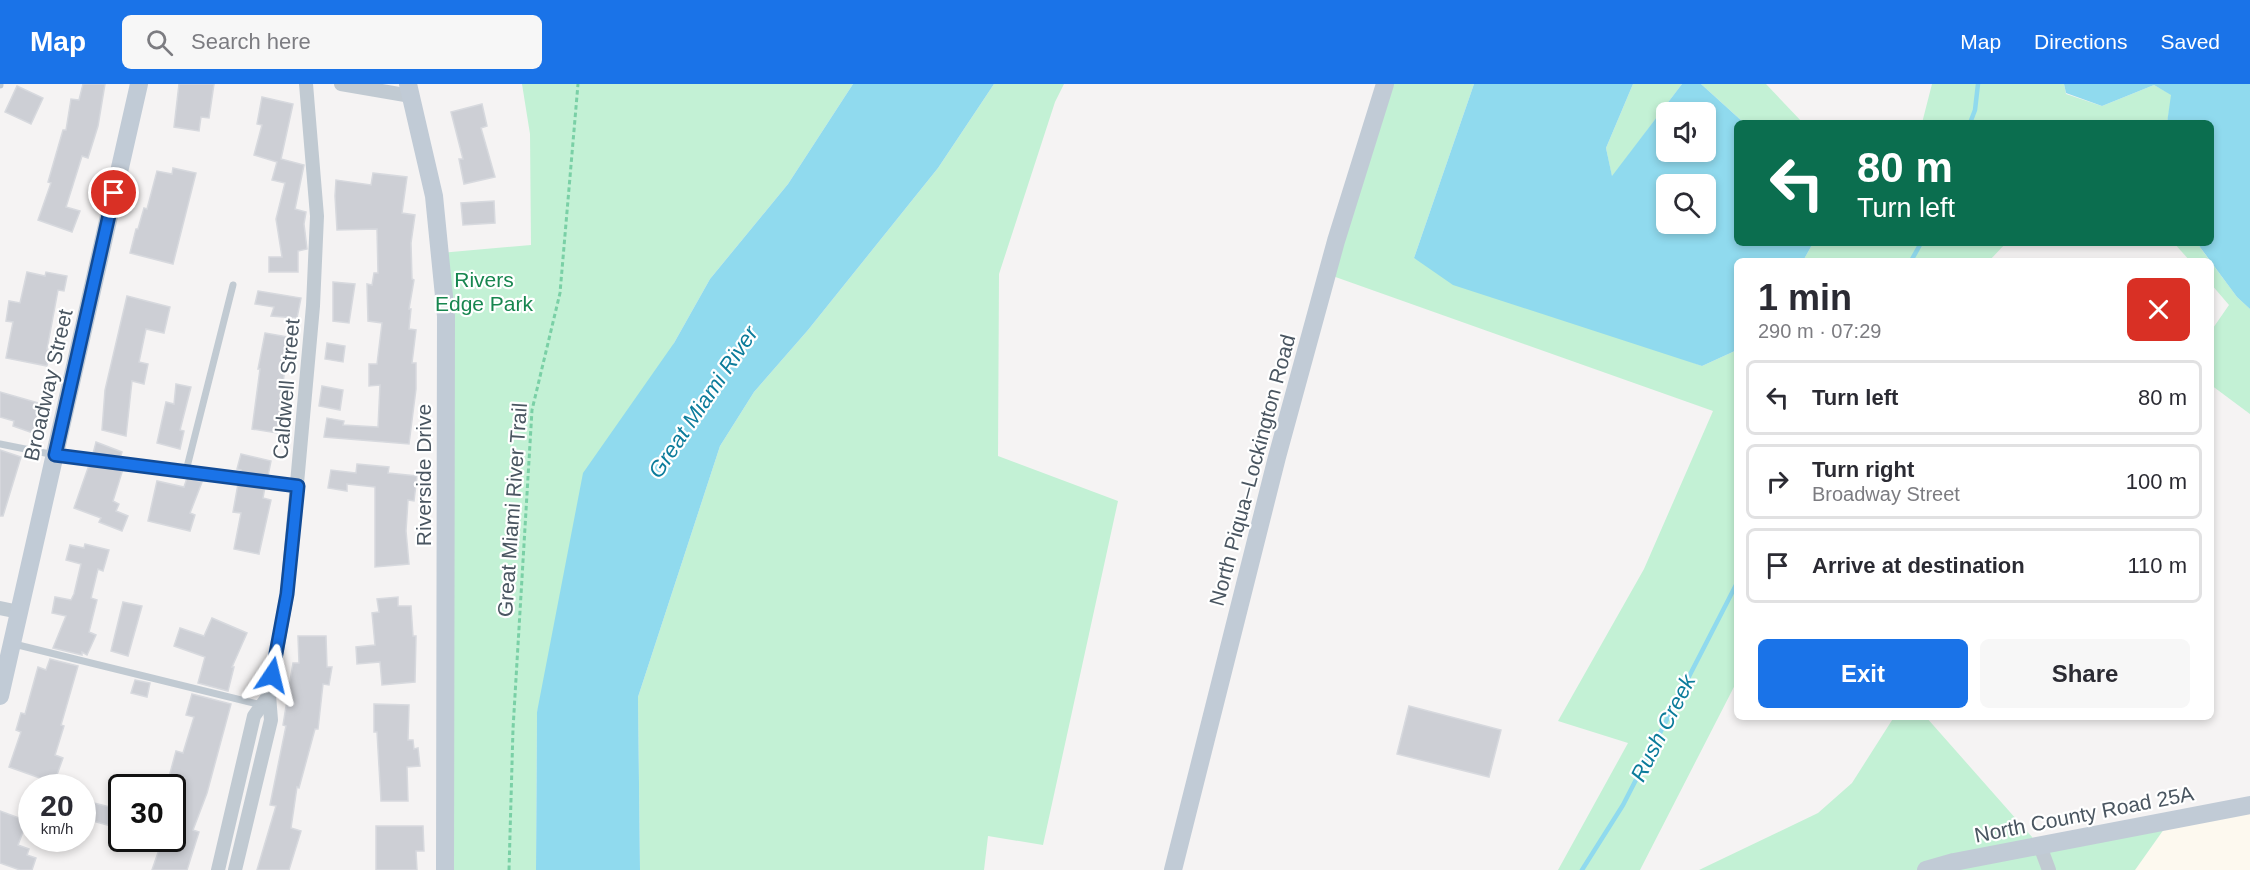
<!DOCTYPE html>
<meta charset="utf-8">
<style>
:root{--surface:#fff;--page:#f7f7f7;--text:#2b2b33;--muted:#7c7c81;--line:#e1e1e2;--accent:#1a73e8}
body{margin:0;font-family:Helvetica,sans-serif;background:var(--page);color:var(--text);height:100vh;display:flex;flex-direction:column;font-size:22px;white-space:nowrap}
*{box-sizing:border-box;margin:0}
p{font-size:20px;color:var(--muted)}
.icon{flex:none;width:33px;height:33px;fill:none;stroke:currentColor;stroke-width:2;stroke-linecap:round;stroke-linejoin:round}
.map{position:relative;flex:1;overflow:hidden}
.panel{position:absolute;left:1734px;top:174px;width:480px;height:462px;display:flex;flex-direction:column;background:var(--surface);border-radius:9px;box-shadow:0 3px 9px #0003}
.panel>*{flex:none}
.banner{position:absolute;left:1734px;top:36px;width:480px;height:126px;border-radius:9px;box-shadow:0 3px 9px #0003;background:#0b6e4f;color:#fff;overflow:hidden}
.fabs{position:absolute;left:1656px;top:18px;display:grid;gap:12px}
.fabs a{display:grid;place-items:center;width:60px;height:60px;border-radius:9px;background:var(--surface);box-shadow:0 3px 9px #0003;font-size:30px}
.speed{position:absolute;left:18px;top:690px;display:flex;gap:12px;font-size:30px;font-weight:700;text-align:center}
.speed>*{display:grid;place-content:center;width:78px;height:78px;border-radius:50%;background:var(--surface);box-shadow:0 3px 9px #0003;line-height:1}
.speed small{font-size:15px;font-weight:400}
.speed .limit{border:3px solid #111;border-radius:9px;background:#fff;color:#111}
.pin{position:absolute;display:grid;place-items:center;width:51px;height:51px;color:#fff;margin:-26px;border:3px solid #fff;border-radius:50%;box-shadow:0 2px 6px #0007}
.me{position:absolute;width:66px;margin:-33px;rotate:10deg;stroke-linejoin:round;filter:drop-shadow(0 0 4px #0008)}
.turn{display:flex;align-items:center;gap:21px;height:126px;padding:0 24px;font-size:27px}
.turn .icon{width:78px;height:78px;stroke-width:2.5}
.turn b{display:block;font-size:42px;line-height:51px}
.round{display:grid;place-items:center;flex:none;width:63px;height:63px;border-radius:9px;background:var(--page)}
.head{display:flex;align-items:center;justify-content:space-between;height:102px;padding:0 24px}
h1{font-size:36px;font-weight:700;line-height:45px}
.action{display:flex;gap:12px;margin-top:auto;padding:12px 24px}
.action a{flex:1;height:69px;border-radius:9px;background:var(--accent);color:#fff;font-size:24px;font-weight:700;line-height:69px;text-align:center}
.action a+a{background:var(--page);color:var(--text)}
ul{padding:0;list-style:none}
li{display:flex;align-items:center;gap:18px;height:75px;margin:0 12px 9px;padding:0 12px;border:3px solid var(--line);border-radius:9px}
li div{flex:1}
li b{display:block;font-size:22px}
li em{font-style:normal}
header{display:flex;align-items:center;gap:36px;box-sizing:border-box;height:84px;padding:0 30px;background:var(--accent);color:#fff}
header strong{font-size:28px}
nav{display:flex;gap:33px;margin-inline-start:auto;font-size:21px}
.search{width:420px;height:54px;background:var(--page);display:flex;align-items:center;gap:15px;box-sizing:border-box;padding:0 21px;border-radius:9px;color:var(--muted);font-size:22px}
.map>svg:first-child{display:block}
.commercial{fill:#fdf9ef}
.green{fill:#c3f1d5}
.water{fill:#90daee;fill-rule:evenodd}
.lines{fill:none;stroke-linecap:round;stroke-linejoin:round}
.stream{stroke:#90daee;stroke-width:4.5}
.building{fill:#cdcfd5;stroke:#d7d9de;stroke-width:1.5}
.path{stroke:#7ad0a6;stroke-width:3;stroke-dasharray:4.5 3;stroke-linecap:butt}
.lane{stroke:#c1cad2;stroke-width:7}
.street{stroke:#c1cad2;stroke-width:14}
.secondary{stroke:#c1cbd6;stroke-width:18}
.route-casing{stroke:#114b97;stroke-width:15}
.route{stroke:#1a73e8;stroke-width:10}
.labels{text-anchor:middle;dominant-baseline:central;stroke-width:4.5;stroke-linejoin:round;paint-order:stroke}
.park-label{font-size:21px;fill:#17864f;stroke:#fff}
.street-label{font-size:21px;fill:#4a5661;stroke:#fff}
.water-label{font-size:22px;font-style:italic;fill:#0c7c9b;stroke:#fff}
</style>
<header>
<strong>Map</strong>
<div class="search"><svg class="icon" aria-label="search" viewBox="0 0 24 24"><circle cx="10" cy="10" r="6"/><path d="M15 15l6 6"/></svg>Search here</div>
<nav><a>Map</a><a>Directions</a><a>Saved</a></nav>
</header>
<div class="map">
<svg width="2250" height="786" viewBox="0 0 2250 786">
<rect width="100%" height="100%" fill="#f5f3f3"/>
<path class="commercial" d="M2250,721v65h-115l34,-48z"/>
<g class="green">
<path d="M522,0h331l-65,100 -78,95 -36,64 -137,369 -1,158h-91l-5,-617 91,-8 -1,-111z"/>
<path d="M994,0h70l-9,18 -56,172 -1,182 120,45 -75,344 -55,-9 -4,34h-344l-2,-173 82,-251 34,-54 54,-62 130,-162z"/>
<path d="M1385,0h89l-60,174 288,108 35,-16v331l-97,189h-82l70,-127 -70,-22 86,-152 69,-158 -386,-137z"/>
<path d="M1633,0h49l-70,93 -6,-29z"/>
<path d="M1701,0h65l37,39h-59z"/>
<path d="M1932,0h132l2,10 36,12 52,-21 18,10 -5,28h-245z"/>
<path d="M1813,159h193l-17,18h-186z"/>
<path d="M2174,159h23l13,18h-20z"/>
<path d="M2211,178l26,35 13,12v105l-39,-29v-54l18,-26 -18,-21z"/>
<path d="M1894,633h32l114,129 129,-24 -34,48h-436l119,-57 34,-30z"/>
</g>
<g class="water">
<path d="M853,0h141l-56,84 -130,162 -54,62 -34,54 -82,251 2,173h-104l1,-158 46,-239 91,-130 36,-64 78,-95z"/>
<path d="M1474,0h159l-27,64 6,28 70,-92h19l43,39h-7v120h76l-10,18h-66v89l-35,16 -249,-81 -39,-27zM1666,28h40v40h-40zM1666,100h40v40h-40z"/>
<path d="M2064,0h186v225l-13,-12 -40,-54h14v-120h-44l4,-28 -17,-10 -52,21 -36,-13z"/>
</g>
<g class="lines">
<g class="stream">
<path d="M1970,39l5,-13 3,-26"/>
<path d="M1911,177l10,-18"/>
<path d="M1582,786l41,-65 114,-222"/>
</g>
</g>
<g class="building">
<path d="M83,0h22l-7,42 -10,32 -6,-2 -16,51 14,4 -8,21 -34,-12 13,-37 -3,-1 15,-52h3l5,-31 8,1z"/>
<path d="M179,0h35l-5,34 -8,-1 -2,14 -25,-4z"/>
<path d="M17,2l26,12 -12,26 -26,-12z"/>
<path d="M262,13l31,7 -12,55 23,6 -9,44 11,3 -2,12 3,25 -9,2v21h-29v-15h13l-6,-38 9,-36 -13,-3 5,-18 -23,-7 8,-30 -5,-1z"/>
<path d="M482,20l5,22 -6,2 14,49 -31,7 -5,-25h4l-12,-47z"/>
<path d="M173,84l23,5 -23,91 -43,-11 6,-24h2l6,-21 3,1 10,-38 15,3z"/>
<path d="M373,89l34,4 -5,36 13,2 -4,28 1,36 2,1 -5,29h2l-2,20 7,1 -4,33h4v26l-7,55 -85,-7 3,-19 17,3 -1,4 35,2 2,-42 -11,1v-22h8l5,-41 -14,-2 -1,-37 5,1 2,-12h4l-1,-44 -40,1 -2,-34 1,-16 35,5z"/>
<path d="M494,117l1,22 -32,2 -2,-22z"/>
<path d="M27,188l18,4 1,-4 21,4 -3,15 -6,-1 -11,59 3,1 -3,16 -41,-8 7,-36 -7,-1 3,-20 11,2z"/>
<path d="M333,198l22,2 -6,39 -16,-2z"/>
<path d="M258,207l43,7 -4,20 -26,-2 3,-9 -19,-3z"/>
<path d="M127,212l43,11 -6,26 -18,-4 -7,33 9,2 -4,20 -12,-3 -6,55 -24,-6 3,-40z"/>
<path d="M265,249l29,5 -8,21 -9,74 -25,-4 8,-60h-2z"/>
<path d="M327,259l18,3 -2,16 -18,-3z"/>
<path d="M176,300l15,3 -11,43 4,1 -4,18 -23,-6 9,-41 8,2z"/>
<path d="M322,302l21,4 -3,20 -21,-4z"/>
<path d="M0,308l42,12 -9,29 -20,-7 1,-5 -14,-4z"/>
<path d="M96,358l26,10 -2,6 -27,-4z"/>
<path d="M0,366l21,7 -18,59h-3z"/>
<path d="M241,370l30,7 -3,15 -28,-3 1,-3 -4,-1z"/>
<path d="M357,380l32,3 -1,6 29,3 -3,25 -6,-1 -2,31 3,33 -34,3v-80l-28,-3v7l-19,-3 3,-18 25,3z"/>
<path d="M89,381l34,4 -10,32 6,3 -3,7 12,5 -6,15 -23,-9 2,-4 -27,-10z"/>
<path d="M187,394l15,4 -12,31 5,2 -5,16 -42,-10 9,-40 27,6z"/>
<path d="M238,400l27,3 -2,11 8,2 -12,54 -25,-5 7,-36 -8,-1z"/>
<path d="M85,460l24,6 -6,21 -5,-2 -7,29 6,2 -8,32 7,3 -9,20 -5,-3v3l-29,-7 13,-32 -14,-3 3,-16 16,3 3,-6 7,-30 -15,-4 4,-15 14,3z"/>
<path d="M398,513v9h13l2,30h3l-1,46 -33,3 -2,-23 -23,2 -1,-17 19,-2 -3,-32 7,-1 -2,-13z"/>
<path d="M123,518l19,4 -14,50 -17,-5z"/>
<path d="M212,534l35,15 -15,34h2l-6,24 -30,-8 7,-26 -31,-11 6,-18 24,8z"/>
<path d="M298,552h28l1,31h5l-3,18 -6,-1 -5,45h-3l-16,59 -2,-1 -6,41 10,3 -12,39h-32l19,-64 -6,-1 16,-79 -3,-1 10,-62h6z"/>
<path d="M50,575l28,7 -17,59 3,1 -9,29 8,3 -9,25 -45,-16 12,-35 -5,-2 5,-17 4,1 13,-47 8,3z"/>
<path d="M135,596l15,3 -3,14 -16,-4z"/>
<path d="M192,610l39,10 -24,89 -14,37 6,2 -12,38h-35l11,-32h9v-50h-6l10,-37 7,2 11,-36 -8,-2z"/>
<path d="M374,620l35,1 -1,35h5l1,9 4,-1 2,18 -13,1 1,34h-27l-4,-69h-3z"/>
<path d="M1409,622l92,24 -12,47 -92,-23z"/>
<path d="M82,716l40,10 -4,18 -36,-10z"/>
<path d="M0,727l27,10 -9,24 11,4 -2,6 9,3 -4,12h-12l-20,-7z"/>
<path d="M376,742h47l1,25h-8l1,19h-41z"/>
</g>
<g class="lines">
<path class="path" d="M509,786l4,-141 19,-319 28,-117 18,-209"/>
<g class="lane">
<path d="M0,1v-1"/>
<path d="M0,360l55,11 243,31"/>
<path d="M186,387l47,-186"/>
<path d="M14,560l248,61"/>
</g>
<g class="street">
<path d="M341,0l70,12"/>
<path d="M0,524l19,4"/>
<path d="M2040,762l9,24"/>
<path d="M218,786l36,-154 15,-21"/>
<path d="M235,786l36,-150 -2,-25 18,-101 26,-288 4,-90 -11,-132"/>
</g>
<g class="secondary">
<path d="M408,0l26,112 12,120 -1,554"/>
<path d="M0,612l139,-612"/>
<path d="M1173,786l104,-413 59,-216 49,-157"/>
<path d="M1926,786l28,-8 296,-57"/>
</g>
</g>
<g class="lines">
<g class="route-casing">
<path id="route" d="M114,109l-59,262 243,31 -11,108 -15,81"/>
</g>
<use href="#route" class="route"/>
</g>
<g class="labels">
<g class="park-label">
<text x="484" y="195">Rivers<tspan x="484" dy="24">Edge Park</tspan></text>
</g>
<g class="street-label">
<text transform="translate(48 301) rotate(-77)">Broadway Street</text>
<text transform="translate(286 305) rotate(-85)">Caldwell Street</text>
<text transform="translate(1252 386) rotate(-75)">North Piqua–Lockington Road</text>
<text transform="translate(423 391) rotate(-90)">Riverside Drive</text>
<text transform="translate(512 426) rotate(-86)">Great Miami River Trail</text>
<text transform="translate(2084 730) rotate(-11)">North County Road 25A</text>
</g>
<g class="water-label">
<text transform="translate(703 318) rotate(-56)">Great Miami River</text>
<text transform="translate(1663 644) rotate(-63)">Rush Creek</text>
</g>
</g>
</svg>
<div class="fabs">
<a><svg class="icon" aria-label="sound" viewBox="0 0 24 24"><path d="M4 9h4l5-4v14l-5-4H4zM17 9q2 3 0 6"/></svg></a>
<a><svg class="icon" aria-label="search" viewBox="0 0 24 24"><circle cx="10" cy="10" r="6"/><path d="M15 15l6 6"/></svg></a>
</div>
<div class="speed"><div>20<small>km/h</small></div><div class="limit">30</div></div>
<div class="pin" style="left:114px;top:109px;background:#d93025"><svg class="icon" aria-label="arrive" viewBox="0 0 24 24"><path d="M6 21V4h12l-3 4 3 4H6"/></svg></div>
<svg class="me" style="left:272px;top:591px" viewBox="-20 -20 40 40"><path d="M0-17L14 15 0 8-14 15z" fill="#1a73e8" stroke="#fff" stroke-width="4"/></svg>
<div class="banner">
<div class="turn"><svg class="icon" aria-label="left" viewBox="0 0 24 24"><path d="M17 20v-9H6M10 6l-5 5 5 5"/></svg><div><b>80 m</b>Turn left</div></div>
</div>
<section class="panel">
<div class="head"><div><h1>1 min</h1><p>290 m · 07:29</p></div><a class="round" style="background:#d93025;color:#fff"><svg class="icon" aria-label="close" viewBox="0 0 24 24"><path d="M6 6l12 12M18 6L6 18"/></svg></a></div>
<ul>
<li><svg class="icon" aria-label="left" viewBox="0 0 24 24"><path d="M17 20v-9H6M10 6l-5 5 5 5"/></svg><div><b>Turn left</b></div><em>80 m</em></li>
<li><svg class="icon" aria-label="right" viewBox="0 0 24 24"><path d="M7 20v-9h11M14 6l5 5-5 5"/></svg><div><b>Turn right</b><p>Broadway Street</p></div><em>100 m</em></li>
<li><svg class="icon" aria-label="arrive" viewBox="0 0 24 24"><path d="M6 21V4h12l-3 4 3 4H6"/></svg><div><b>Arrive at destination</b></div><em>110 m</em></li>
</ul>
<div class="action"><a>Exit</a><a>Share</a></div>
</section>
</div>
